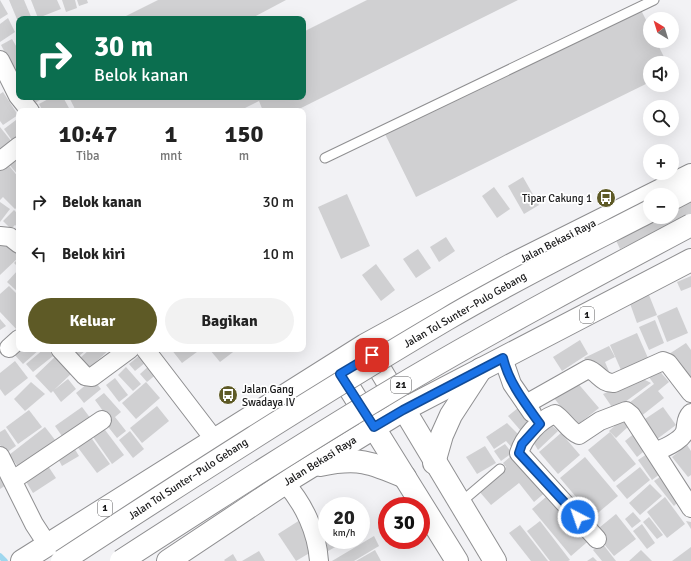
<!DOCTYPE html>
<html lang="id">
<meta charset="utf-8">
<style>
:root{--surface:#fff;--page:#f2f2f2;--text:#222;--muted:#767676;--accent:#5e5a26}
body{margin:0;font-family:Signika,sans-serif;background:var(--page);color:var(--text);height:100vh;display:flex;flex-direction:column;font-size:15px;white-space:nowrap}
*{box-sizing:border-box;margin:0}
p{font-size:13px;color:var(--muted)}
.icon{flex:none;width:22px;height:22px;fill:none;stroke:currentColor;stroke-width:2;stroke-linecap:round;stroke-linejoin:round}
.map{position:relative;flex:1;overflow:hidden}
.side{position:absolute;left:16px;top:108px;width:290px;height:244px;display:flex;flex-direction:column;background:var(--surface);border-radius:8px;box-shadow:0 4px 16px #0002}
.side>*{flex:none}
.hud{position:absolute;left:16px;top:16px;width:290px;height:84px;border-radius:8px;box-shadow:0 4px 16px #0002;background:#0b6e4f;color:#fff;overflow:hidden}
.needle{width:26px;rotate:322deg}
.tools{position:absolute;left:643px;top:12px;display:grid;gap:8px}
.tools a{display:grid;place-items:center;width:36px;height:36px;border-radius:50%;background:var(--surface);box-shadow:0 4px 16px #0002;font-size:20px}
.speed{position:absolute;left:318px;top:497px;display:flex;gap:8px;font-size:20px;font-weight:700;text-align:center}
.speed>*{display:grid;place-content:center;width:52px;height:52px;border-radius:50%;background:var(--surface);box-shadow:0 4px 16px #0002;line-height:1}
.speed small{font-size:10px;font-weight:400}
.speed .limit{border:6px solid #d22;background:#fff;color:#111}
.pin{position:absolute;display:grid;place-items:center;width:34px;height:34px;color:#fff;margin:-17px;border-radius:8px;box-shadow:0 2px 6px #0006}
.me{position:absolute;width:44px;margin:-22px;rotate:319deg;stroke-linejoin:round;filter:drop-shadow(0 0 3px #0008)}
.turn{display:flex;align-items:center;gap:14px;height:84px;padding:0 12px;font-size:18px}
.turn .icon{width:52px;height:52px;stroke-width:2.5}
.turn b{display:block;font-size:28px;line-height:34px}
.eta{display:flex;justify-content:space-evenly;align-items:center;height:68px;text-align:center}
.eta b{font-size:24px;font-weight:700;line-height:28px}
.primary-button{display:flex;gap:8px;margin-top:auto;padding:8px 12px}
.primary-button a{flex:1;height:46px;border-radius:24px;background:var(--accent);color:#fff;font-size:16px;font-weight:700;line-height:46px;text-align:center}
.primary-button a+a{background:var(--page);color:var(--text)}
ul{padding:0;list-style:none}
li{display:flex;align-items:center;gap:12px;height:52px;padding:0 12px}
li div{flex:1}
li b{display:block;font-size:15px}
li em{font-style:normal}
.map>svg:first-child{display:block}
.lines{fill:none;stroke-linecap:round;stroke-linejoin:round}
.stream{stroke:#9ed7ee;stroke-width:5.5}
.building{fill:#d0d0d2}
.service-casing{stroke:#8f8f91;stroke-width:11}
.minor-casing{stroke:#8f8f91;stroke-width:20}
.primary-casing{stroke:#8f8f91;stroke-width:24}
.trunk-casing{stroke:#8f8f91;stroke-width:24}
.motorway-casing{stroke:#8f8f91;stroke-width:24}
.service{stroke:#fff;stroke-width:9}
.minor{stroke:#fff;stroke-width:18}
.primary{stroke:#fff;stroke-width:22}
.trunk{stroke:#fff;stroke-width:22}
.motorway{stroke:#fff;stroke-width:22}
.motorway-bridge-casing{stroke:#8f8f91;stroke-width:24;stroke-linecap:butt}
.motorway-bridge{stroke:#fff;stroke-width:22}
.route-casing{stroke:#114b97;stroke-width:10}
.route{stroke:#1a73e8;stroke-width:7}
.labels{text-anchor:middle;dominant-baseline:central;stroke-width:3.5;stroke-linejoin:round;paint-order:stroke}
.shield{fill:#fff;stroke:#5d5d5e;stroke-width:1}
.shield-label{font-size:10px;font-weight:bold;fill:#181819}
.poi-label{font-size:11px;fill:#181819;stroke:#fff;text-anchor:end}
.street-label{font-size:11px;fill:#181819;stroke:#fff}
</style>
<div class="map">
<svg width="691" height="561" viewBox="0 0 691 561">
<rect width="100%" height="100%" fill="#f2f2f5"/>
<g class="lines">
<path class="stream" d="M0,556l5,5"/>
</g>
<g class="building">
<path d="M0,0l8,14 -8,5z"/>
<path d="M9,0h15l8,19h-13v5z"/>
<path d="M31,0h26l4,9 -23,9z"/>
<path d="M62,0h13l2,8 -11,4z"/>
<path d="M77,0h10l1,3 -9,3z"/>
<path d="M158,0h128l-36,19h-130z"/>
<path d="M367,0h151l-223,111h-32l-4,-10 -20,10h-163l-7,-14h234v-65z"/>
<path d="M640,8l10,20v13h6l11,22h-17v19l-234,115 -31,-63z"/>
<path d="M8,18l7,14 -15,10v-18z"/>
<path d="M12,39l7,12v18l-4,2 -14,-26z"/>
<path d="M3,92l15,23 -15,10 -3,-4v-27z"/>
<path d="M32,97h13l-10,6z"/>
<path d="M52,97h11l7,13 -27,1 -4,-7z"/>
<path d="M16,120l3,5v19l-3,2 -12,-17z"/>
<path d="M0,127l16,20 -16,12z"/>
<path d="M19,152v24l-12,-14z"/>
<path d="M6,162l13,16v28l-4,3 -12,-12 -3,3v-36z"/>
<path d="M523,177l16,28 -15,9 -16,-28z"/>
<path d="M494,187l16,22 -13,9 -15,-22z"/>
<path d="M347,194l23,52 -29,13 -23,-52z"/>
<path d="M691,199v16l-71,34 -6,-13 40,-19h18v-9z"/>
<path d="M0,202l10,7 -10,13z"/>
<path d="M14,210l3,3 2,-2v17l-4,-3 -4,4 -8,-8z"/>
<path d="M446,237l9,14 -16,11 -9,-15z"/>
<path d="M9,238l10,10v9l-19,18v-29z"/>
<path d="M418,249l13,19 -15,10 -13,-19z"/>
<path d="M19,258v10l-5,-5z"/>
<path d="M376,264l19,26 -14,11 -19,-26z"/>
<path d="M18,270l1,2v21l-12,-11z"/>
<path d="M691,276v11l-10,4 -4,-9z"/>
<path d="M9,286l10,10v36l-19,-20v-18z"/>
<path d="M647,290l10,25 -20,8 -9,-25z"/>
<path d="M677,307l11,26 -21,9 -10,-26z"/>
<path d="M0,319l6,7 -6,4z"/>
<path d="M655,320l9,23 -15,7 -10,-23z"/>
<path d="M637,333l11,25 -27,12 -11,-25z"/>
<path d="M580,340l8,14 -26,17 -9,-14z"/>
<path d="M686,343l5,7v27l-6,5 -19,-26z"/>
<path d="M609,346l6,11 -10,5 6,14 -13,-5 -14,-13z"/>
<path d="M19,349h21l-17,15 -10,-11z"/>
<path d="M44,349h4l5,7 -20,16 -7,-8z"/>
<path d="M70,349h17l-10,9z"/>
<path d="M90,349h20l-22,20 -9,-10z"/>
<path d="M171,349h30l-19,14z"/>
<path d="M212,349h25l-17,13 -10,-12z"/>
<path d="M145,351l6,7 -16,13 -6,-7z"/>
<path d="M57,355l16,17 -19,18 14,-11 8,10 -15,13 -8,-11 -2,2 -16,-17z"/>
<path d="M15,361l13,17 -23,18 -5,-7v-16z"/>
<path d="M151,364l7,9 -11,9 -7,-8z"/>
<path d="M126,367l15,17 -8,7 -15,-16z"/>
<path d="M656,367l13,15 -11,9 6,7 -24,19 -11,-14 25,-19 -8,-11z"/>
<path d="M115,378l13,17 -9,7 -13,-17z"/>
<path d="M641,378l10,5 -37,27 -11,-16z"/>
<path d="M93,379l8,10 -17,14 -8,-10z"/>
<path d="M575,380l24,28 -23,18 -22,-28z"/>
<path d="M31,382l14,12 -20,17 -11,-12z"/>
<path d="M146,382l14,16 -24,21 -14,-16z"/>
<path d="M104,393l17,19 -6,5 11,14 -9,7 -19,-24 5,-3 -8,-11z"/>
<path d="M157,406l12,15 -27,22 -12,-15z"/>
<path d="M82,407l12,16 -28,19 -11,-16z"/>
<path d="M663,407l13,18 -23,17 -14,-19z"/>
<path d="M518,408l12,15 -9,8 -13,-15z"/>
<path d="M29,410l13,17 -24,17 -12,-17z"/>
<path d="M626,416l6,7 -16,15 -7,-7z"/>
<path d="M507,423l16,16 -10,10 -7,-8 -12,8 -8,-12z"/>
<path d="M549,423l9,8 -20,19 -6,-10z"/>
<path d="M102,426l22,29 -12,9 -21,-30z"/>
<path d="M45,427l14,18 -36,28 -14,-18z"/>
<path d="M5,429l11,17 -10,7 -6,-8v-13z"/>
<path d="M130,431l14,18 -11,9 -14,-18z"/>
<path d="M87,432l23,32 -13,9 -24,-32z"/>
<path d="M610,432l26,32 -22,18 -26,-32z"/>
<path d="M636,432l12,16 -11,9 -12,-16z"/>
<path d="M561,433l19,22 -22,19 -19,-22z"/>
<path d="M71,443l8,13 -17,10 -7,-13z"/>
<path d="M505,444l7,9 -11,8 -7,-10z"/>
<path d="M687,445l4,6v24l-3,2 -16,-20z"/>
<path d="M485,446l11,17 -19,11 -11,-17z"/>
<path d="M517,451l31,39 -14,12 -15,-19 -28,22 -13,-15 28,-23 -3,-4z"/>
<path d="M650,452l14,19 -12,9 -14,-20z"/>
<path d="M585,457l33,39 -25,21 -33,-39z"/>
<path d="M44,460l12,18 -23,15 -11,-18z"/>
<path d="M640,467l10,13 -23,19 -11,-13z"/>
<path d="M0,470l9,13 -9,6z"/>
<path d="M666,473l16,25 -8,8 -20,-25z"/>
<path d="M650,484l12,12 -22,19 -11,-12z"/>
<path d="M553,491l40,46 -22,19 -39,-47z"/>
<path d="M665,497l20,27 -18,14 -20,-26z"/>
<path d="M633,512l8,9 -9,7 -7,-9z"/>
<path d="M616,514l20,25 -22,17 -20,-24z"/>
<path d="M649,517l14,18 -6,4 -14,-17z"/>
<path d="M300,520l18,28 -22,13 -18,-27z"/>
<path d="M540,521l30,39 -2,1h-18l-23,-30z"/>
<path d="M686,521l5,1v7z"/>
<path d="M327,524v16h9l3,5 -11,6 -12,-20z"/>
<path d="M642,524l13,19 -8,6 -14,-18z"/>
<path d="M520,525l28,36h-17l-22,-28z"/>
<path d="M374,536l5,10 -25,15h-22z"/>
<path d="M602,543l14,18h-14l-9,-11z"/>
<path d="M691,547v14h-19z"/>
<path d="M375,550l6,11h-25z"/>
<path d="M641,550l11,11h-23z"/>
<path d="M259,551l6,10h-23z"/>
<path d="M233,554l4,7h-12l-1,-1z"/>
<path d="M593,557l4,4h-10z"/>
</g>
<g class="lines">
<g class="service-casing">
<g id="service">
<path d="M325,158l329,-158"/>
<path d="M460,503l40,-34"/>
</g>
</g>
<g class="minor-casing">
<g id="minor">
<path d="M0,60l18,36 12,15"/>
<path d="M0,161l19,-15"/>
<path d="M0,236l10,1 9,7"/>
<path d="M9,348l10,-9"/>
<path d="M60,349l25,27 7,1 38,-28"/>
<path d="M145,349l69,90"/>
<path d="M503,358l9,26 20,29"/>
<path d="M526,404l62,-35c10,3 14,15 26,14l49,-22 5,2 23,30"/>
<path d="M656,452c9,-5 26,-11 29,-21 2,-7 0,-12 6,-18"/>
<path d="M0,456l34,68 13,20"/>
<path d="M13,480l89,-60"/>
<path d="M285,483c19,21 32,49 34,78"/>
<path d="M597,539l-78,-86c5,-16 20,-33 36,-39 9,6 14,17 24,21l21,-14 26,-10 5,4 60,93"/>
</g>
</g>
<g class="primary-casing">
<g id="primary">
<path d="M366,346l129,215"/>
<path d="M335,365l122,196"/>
</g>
</g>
<g class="trunk-casing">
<g id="trunk">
<path d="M434,463l8,-28 9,-20 30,-46"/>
<path d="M320,465c38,-8 50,-3 85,12"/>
<path d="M22,561l343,-216 146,-80 180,-90"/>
<path d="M168,561l126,-84 109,-67 288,-150"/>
</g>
</g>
<g class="motorway-casing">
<path id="motorway" d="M672,199l19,-10"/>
</g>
<use href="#service" class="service"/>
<use href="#minor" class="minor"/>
<use href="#primary" class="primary"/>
<use href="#trunk" class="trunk"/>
<use href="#motorway" class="motorway"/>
<g class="motorway-bridge-casing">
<g id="motorway-bridge">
<path d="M62,561c127,-83 254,-165 385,-242 66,-39 135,-73 203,-108"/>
<path d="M121,561c96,-62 192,-124 290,-182 92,-54 186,-104 280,-154"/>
</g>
</g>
<use href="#motorway-bridge" class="motorway-bridge"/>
</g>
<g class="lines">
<g class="route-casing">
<path id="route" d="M372,355l-32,19 34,53 29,-17 100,-52c6,25 22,45 37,66l-18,20 -3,9 59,64"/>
</g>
<use href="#route" class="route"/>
</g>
<defs>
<g id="bus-disc" transform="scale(1)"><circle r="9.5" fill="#5e5a26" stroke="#fff"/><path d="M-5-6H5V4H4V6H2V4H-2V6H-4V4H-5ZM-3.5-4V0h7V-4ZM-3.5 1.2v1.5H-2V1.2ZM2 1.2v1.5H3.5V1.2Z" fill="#fff"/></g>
</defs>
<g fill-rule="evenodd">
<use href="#bus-disc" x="606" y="198"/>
<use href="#bus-disc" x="228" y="395"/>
</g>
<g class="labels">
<g class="shield">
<rect x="580" y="307" width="14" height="16" rx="3"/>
<rect x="391" y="377" width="20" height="16" rx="3"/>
<rect x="98" y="500" width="14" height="16" rx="3"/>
</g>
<g class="shield-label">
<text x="587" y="315">1</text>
<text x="401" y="385">21</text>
<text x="105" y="508">1</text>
</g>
<g class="poi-label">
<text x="592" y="198">Tipar Cakung 1</text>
<text x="242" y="389" text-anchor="start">Jalan Gang<tspan x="242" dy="13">Swadaya IV</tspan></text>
</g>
<g class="street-label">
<text transform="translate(558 241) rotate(-27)">Jalan Bekasi Raya</text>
<text transform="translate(465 310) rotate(-30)">Jalan Tol Sunter–Pulo Gebang</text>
<text transform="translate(320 461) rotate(-32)">Jalan Bekasi Raya</text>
<text transform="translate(188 479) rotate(-33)">Jalan Tol Sunter–Pulo Gebang</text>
</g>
</g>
</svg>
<div class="tools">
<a><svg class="needle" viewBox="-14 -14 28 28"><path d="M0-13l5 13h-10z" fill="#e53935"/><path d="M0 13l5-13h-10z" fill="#767676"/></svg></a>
<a><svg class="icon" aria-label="sound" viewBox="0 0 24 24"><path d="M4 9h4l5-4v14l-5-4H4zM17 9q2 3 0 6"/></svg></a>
<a><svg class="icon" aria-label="search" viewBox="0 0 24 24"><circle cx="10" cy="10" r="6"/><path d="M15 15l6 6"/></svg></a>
<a>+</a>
<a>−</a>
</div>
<div class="speed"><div>20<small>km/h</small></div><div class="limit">30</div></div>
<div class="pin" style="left:372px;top:355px;background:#d93025"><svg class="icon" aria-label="arrive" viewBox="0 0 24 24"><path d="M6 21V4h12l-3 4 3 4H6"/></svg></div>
<svg class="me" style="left:578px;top:517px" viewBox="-20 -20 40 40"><circle r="17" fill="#1a73e8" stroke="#fff" stroke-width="3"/><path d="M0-11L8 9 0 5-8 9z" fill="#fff"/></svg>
<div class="hud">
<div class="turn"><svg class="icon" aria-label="right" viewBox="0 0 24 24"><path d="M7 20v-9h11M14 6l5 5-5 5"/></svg><div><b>30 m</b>Belok kanan</div></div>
</div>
<section class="side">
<div class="eta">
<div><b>10:47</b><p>Tiba</p></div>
<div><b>1</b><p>mnt</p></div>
<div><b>150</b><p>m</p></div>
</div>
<ul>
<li><svg class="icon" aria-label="right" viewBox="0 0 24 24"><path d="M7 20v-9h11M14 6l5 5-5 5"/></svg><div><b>Belok kanan</b></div><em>30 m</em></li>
<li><svg class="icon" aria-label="left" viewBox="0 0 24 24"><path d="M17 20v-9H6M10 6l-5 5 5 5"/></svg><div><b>Belok kiri</b></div><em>10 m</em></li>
</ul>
<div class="primary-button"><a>Keluar</a><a>Bagikan</a></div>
</section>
</div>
